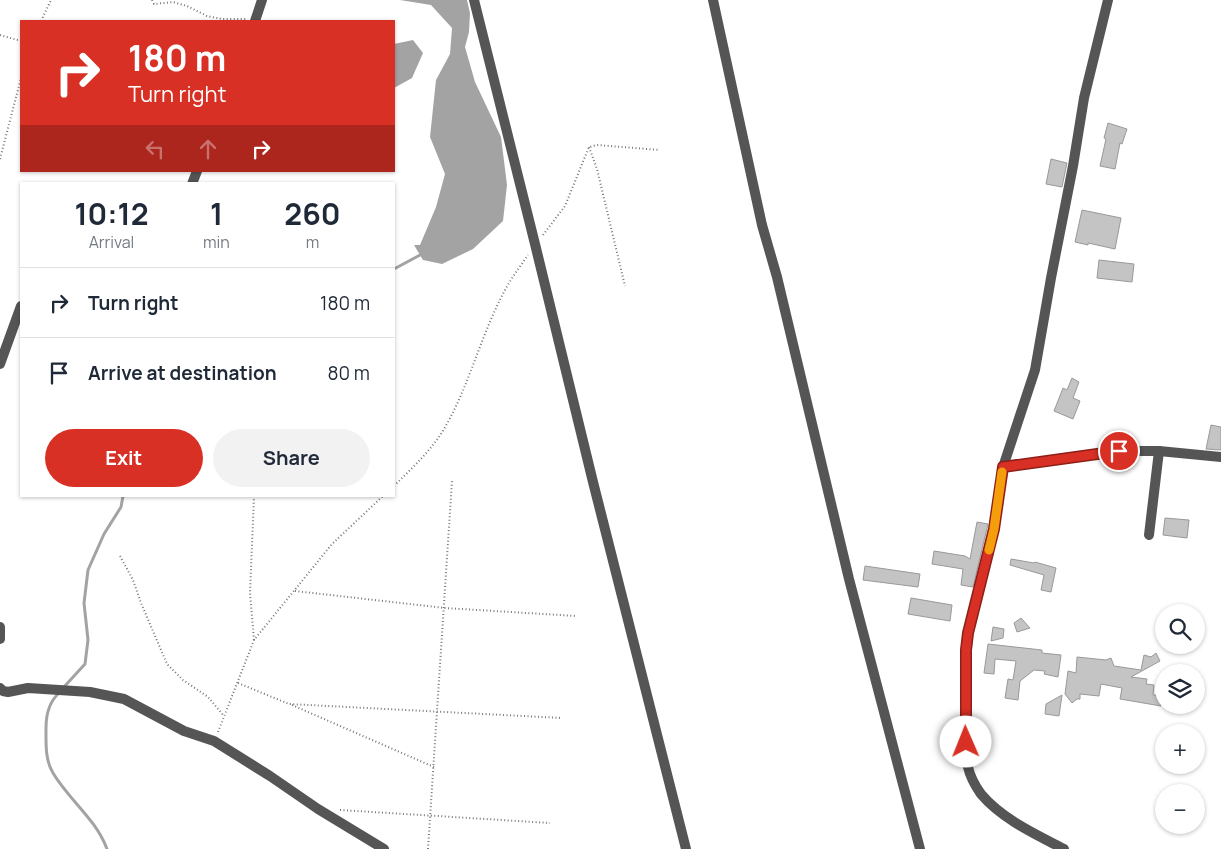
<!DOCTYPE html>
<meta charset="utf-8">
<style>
:root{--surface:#fff;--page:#f2f2f3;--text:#1f2937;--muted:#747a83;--line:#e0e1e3;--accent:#d93025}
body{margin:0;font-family:Manrope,sans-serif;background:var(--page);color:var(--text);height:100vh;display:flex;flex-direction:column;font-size:19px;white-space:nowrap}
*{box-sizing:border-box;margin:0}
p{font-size:16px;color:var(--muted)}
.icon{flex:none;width:28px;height:28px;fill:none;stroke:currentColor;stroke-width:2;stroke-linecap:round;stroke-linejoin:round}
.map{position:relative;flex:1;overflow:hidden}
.sheet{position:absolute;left:20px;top:182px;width:375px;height:315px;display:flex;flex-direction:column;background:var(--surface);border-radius:0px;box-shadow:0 1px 4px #0004}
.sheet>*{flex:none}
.hud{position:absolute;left:20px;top:20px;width:375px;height:152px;border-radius:0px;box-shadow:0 1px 4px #0004;background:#d93025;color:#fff;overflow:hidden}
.buttons{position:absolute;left:1155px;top:604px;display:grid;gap:10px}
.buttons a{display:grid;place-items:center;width:50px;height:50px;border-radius:50%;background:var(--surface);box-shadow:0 1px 4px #0004;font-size:25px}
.pin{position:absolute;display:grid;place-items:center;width:42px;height:42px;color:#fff;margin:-21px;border:2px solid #fff;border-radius:50%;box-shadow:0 1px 5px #0007}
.me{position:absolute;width:55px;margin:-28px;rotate:359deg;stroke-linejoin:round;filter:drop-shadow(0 0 4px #0008)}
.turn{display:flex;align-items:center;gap:18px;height:105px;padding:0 25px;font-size:22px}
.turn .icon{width:65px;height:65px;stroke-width:2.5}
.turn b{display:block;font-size:35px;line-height:42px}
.lanes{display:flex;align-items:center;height:48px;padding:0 25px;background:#0003;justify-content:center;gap:25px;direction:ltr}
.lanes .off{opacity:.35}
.eta{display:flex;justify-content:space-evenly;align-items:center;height:85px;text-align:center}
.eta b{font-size:30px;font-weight:700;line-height:35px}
.cta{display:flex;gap:10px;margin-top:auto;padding:10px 25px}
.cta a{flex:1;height:58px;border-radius:30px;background:var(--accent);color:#fff;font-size:20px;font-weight:700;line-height:58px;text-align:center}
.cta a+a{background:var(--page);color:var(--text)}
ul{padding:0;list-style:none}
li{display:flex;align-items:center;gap:15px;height:70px;padding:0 25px;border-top:1px solid var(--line)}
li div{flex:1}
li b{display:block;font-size:19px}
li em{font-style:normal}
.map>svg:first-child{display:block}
.water{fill:#a3a3a3}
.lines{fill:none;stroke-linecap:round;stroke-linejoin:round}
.stream{stroke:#a3a3a3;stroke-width:3}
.building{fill:#c4c4c4;stroke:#999}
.path{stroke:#777;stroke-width:2;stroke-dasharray:1 2.5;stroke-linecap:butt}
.minor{stroke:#555;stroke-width:10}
.tertiary{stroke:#555;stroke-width:10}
.route-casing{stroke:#8d1f18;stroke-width:12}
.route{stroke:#d93025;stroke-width:9}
.slow{stroke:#f59e0b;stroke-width:9}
</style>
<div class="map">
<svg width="1221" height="849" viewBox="0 0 1221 849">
<rect width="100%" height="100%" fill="#fff"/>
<g class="water">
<path d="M400,0h67l3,13 -1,19 -4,15 10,35 26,55 6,48 -4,36 -30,28 -31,15 -19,-4 -9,-15h6l16,-38 9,-33 -15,-37 6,-57 14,-26 2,-26 -21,-23z"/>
<path d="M413,40l10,13 -11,25 -18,10v-44z"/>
</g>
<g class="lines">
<g class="stream">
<path d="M394,269l28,-15"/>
<path d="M63,688l22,-24 3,-24 -4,-37 4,-33 16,-36 17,-27 2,-11"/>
<path d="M59,693c-10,9 -13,22 -13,35 0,15 -1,32 7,45 16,27 43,46 54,76"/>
</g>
</g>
<g class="building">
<path d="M1108,123l19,6 -5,15 -2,-1 -5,26 -15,-3 6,-27 -2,-1z"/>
<path d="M1051,159l16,4 -5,24 -16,-3z"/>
<path d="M1082,210l39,8 -6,31 -27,-6v2l-13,-3z"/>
<path d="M1099,260l35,4 -2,18 -35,-4z"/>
<path d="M1072,378l7,4 -6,16 7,3 -7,18 -19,-8 9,-23 4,2z"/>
<path d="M1211,425l10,2v23l-15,-1z"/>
<path d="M1165,518l24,2 -2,18 -24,-3z"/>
<path d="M977,522l11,2 -15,63 -12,-2 2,-16 -31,-5 2,-13 31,5 5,3z"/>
<path d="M1011,559l23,4 1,-1 21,6 -5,24 -10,-2 3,-15 -34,-10z"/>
<path d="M865,566l55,8 -2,13 -55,-7z"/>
<path d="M911,598l41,7 -2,16 -42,-7z"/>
<path d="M1021,618l9,10 -13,4 -3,-9z"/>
<path d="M993,627l11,2 -1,9 -12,3z"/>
<path d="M988,644l54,6v3l19,2 -3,22 -14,-3 1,-3 -11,-1 -14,11 -2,19 -13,-2 3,-19 5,1 3,-19 -21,-2 -1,15 -10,-1z"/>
<path d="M1156,653l4,8 -29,16 16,2 -1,5 8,1 -1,10h8v11l-41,-7 2,-11 -21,-4 -2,12 -19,-2v5h-3l-5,4 -7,-9 3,-23 8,2 1,-16 29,3 5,-2 3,8 27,4 3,-15 7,2z"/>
<path d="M1062,695l-3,21 -14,-2 1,-10z"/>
</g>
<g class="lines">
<g class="path">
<path d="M152,0l2,4 19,-2 14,4 20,10 15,3h24"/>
<path d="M41,21l10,-21"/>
<path d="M0,35l21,6"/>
<path d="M589,147l8,22 28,117"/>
<path d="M0,159l21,-81"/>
<path d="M543,235l22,-29 24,-59 8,-2 63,5"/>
<path d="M394,486c18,-18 37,-35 50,-57 27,-46 38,-100 65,-146 6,-10 13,-19 19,-28"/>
<path d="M120,556l13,24 8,23 26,61 16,16 25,17 16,19"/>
<path d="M295,591l150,17 131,8"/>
<path d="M254,640l-4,-47 4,-97"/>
<path d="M238,683l51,21 273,14"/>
<path d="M292,705l142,62"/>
<path d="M218,732l36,-92 78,-96 51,-48"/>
<path d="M340,810l210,13"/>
<path d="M428,849l24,-368"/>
</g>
<g class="minor">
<path d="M713,0l49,225 15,52 72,302 71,270"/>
<path d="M255,21l7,-21"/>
<path d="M192,184l5,-13"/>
<path d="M0,364l21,-58"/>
<path d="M1003,467l116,-16h40l62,6"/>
<path d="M1149,535l10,-84"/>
<path d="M1064,849c-29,-15 -62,-30 -83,-55 -5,-7 -11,-18 -13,-27 -3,-15 -2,-31 -2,-46 0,-30 -1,-59 2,-88l26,-104 9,-62 32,-97 16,-92 22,-112 11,-68 24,-98"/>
</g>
<g class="tertiary">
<path d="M474,0l61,244 58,238 93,367"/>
<path d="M0,627v12"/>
<path d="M0,688l3,3 5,1 20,-4 62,4 34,7 60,32 30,10 56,35 48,33 66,40"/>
</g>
</g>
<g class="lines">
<g class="route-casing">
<path id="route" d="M966,742v-92l2,-17 26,-104 9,-62 116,-16"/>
</g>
<use href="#route" class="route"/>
<path class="slow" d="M989,550l5,-21 8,-57"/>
</g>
</svg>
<div class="buttons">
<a><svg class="icon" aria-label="search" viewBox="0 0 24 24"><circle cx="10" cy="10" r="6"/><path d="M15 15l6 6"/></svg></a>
<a><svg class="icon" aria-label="layers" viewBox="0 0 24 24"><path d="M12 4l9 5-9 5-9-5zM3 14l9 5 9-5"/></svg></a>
<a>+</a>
<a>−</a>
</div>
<div class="pin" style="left:1119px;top:451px;background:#d93025"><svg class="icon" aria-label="arrive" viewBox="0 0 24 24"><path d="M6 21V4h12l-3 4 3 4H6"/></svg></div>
<svg class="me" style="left:966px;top:742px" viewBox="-20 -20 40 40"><circle r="19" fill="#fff"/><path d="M0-13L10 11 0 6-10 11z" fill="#d93025"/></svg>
<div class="hud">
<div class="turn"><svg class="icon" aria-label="right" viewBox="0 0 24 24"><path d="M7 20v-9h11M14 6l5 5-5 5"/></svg><div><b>180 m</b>Turn right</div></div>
<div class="lanes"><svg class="icon off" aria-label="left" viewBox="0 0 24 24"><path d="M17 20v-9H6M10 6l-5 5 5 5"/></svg><svg class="icon off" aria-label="ahead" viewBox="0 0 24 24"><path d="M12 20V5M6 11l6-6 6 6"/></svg><svg class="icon" aria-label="right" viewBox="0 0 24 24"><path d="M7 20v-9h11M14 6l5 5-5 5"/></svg></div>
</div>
<section class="sheet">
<div class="eta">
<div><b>10:12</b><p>Arrival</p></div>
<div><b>1</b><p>min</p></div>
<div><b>260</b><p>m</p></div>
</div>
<ul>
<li><svg class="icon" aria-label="right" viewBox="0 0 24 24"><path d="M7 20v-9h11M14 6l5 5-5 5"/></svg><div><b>Turn right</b></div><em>180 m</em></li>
<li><svg class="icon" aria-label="arrive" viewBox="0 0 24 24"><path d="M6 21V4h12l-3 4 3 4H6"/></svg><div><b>Arrive at destination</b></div><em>80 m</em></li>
</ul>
<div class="cta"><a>Exit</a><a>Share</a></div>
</section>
</div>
